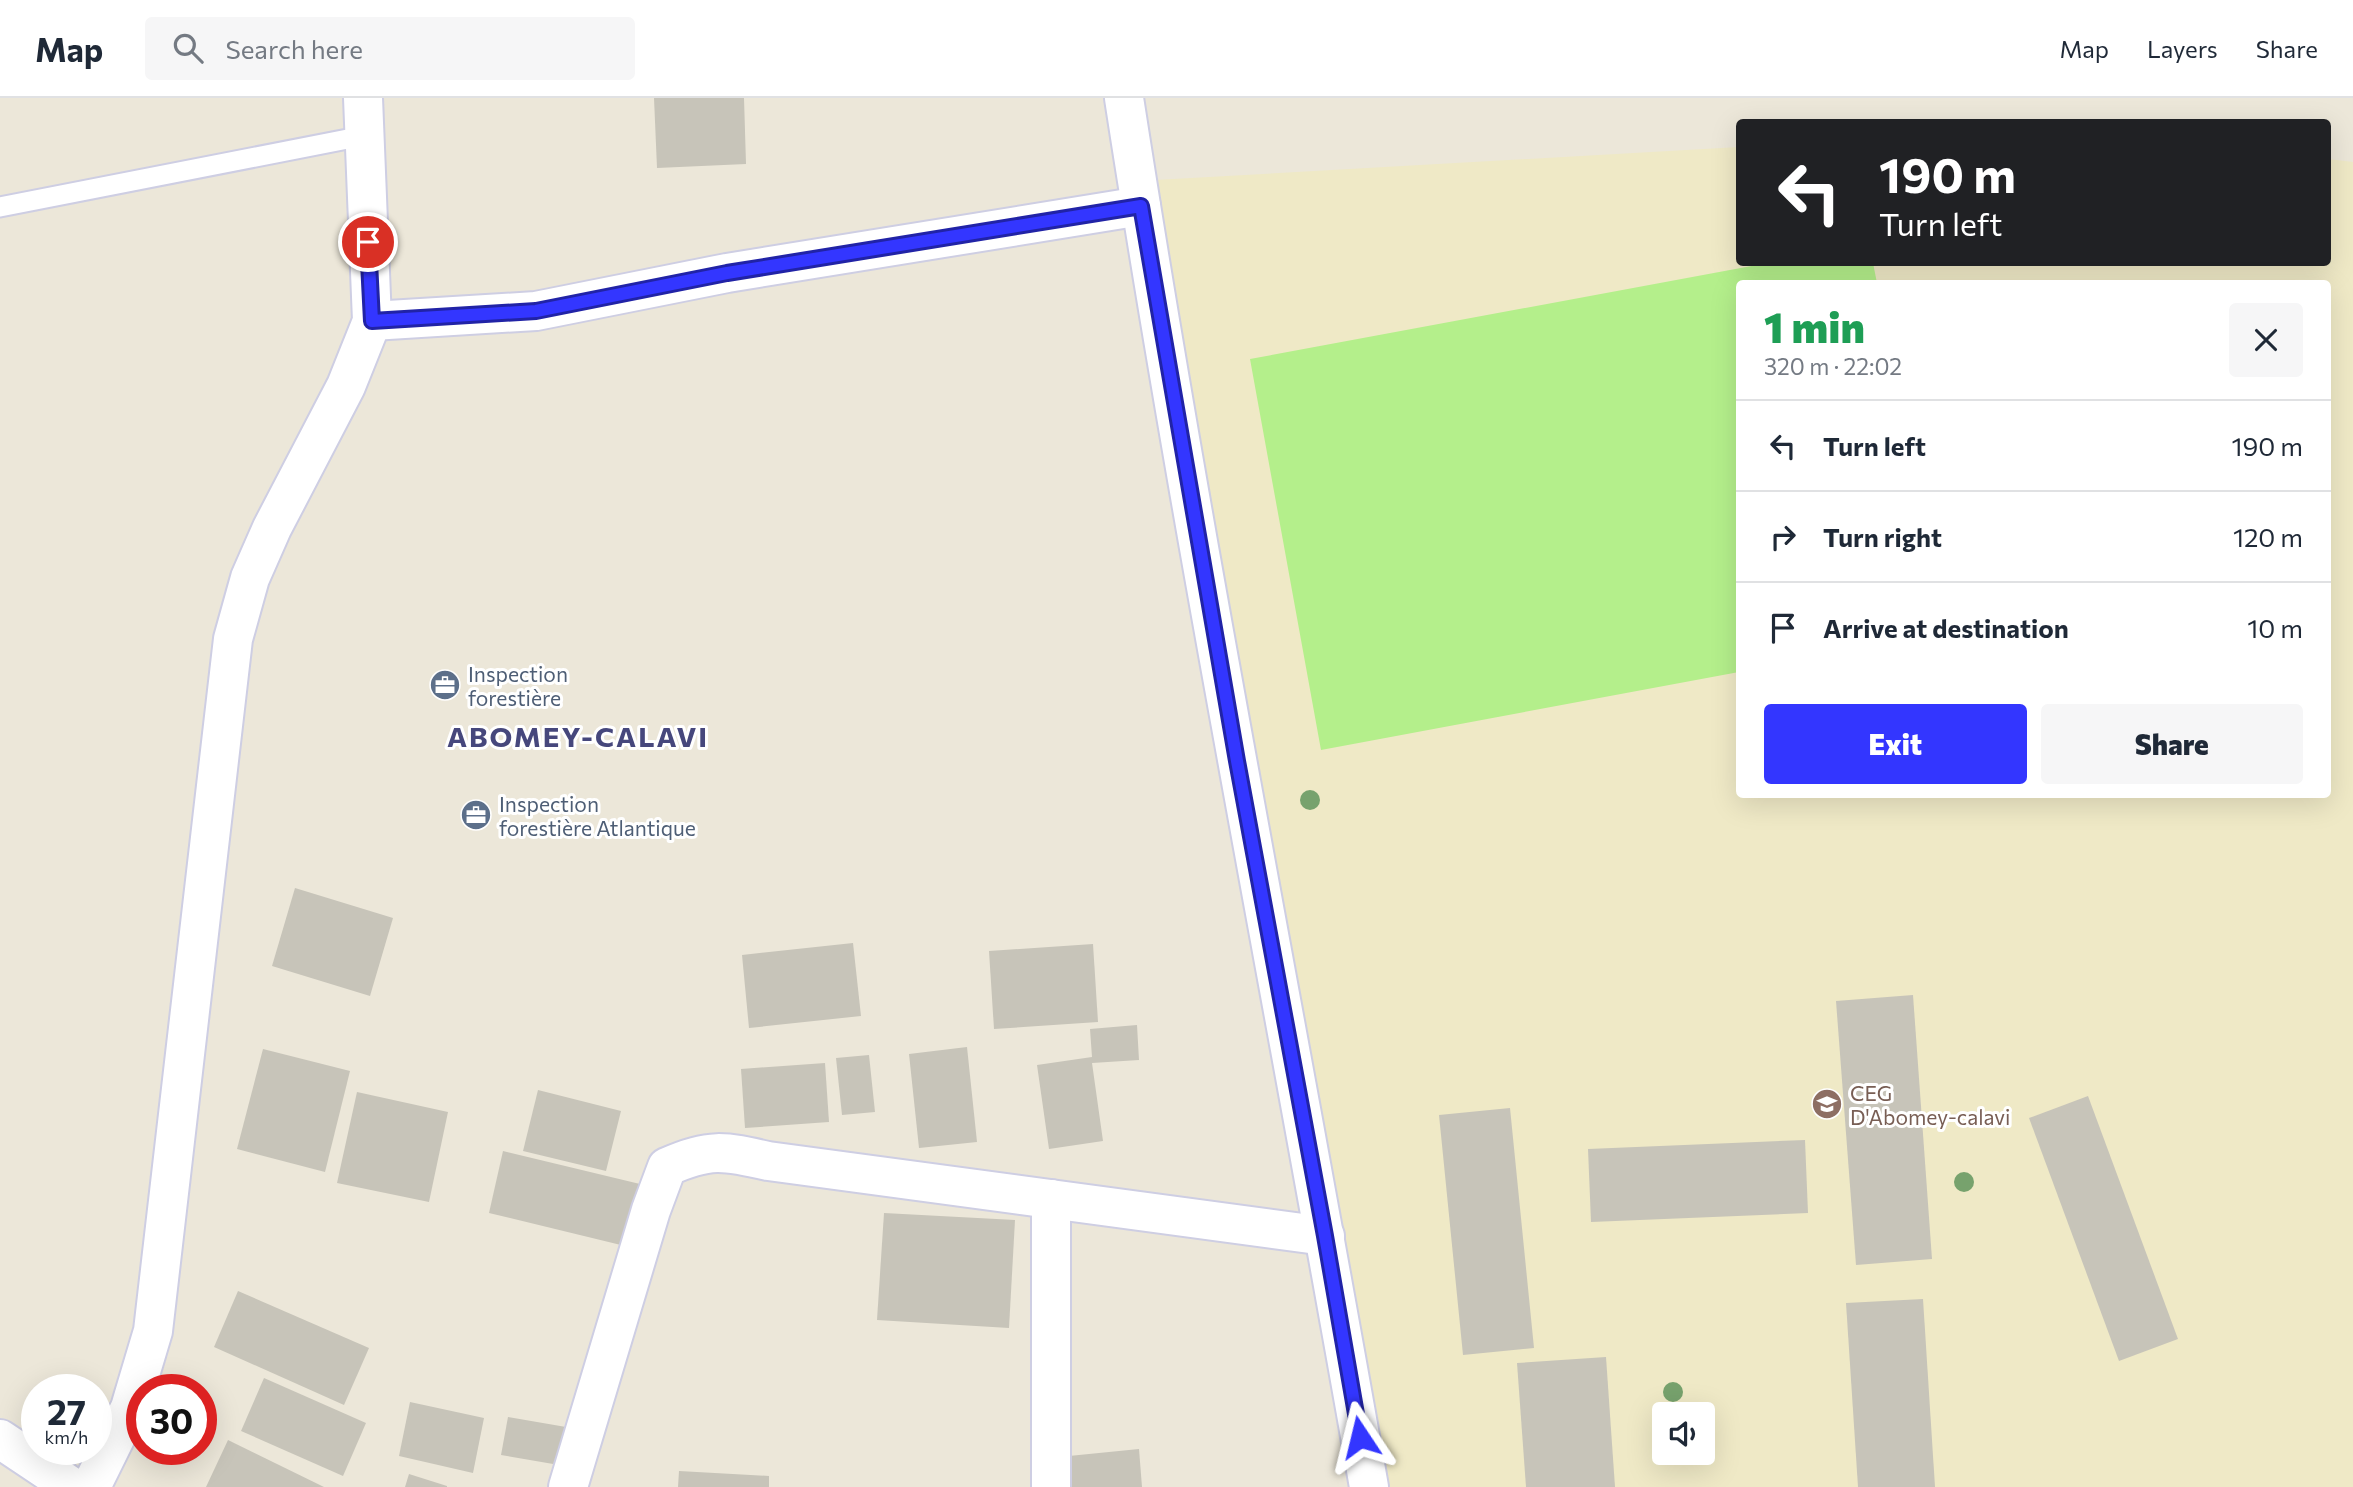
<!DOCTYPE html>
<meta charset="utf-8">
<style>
:root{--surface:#fff;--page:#f6f6f7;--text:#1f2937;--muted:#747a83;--line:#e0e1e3;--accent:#3336ff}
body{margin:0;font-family:Commissioner,sans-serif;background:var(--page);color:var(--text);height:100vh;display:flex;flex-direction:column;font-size:26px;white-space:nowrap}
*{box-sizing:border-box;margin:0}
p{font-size:23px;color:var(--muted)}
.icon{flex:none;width:38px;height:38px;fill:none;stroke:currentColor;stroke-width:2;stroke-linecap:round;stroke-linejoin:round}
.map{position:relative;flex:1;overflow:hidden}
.sheet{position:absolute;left:1736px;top:182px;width:595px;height:518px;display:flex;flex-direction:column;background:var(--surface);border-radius:7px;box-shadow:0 7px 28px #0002}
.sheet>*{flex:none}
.top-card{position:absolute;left:1736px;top:21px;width:595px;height:147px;border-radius:7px;box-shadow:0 7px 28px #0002;background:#202124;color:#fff;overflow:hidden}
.controls{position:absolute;left:1652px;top:1304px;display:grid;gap:14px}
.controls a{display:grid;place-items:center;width:63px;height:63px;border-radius:7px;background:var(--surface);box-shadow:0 7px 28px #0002;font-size:35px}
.speed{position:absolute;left:21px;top:1276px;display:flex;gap:14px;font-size:35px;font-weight:700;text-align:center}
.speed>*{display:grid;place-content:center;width:91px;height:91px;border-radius:50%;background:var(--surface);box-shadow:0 7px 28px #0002;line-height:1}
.speed small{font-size:18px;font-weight:400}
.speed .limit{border:10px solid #d22;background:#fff;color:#111}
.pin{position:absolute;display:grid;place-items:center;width:60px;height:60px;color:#fff;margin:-30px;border:4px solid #fff;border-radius:50%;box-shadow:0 2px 7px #0007}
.me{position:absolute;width:77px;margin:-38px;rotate:350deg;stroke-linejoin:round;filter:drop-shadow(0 0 5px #0008)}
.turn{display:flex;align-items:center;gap:24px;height:147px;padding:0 28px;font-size:32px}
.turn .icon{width:91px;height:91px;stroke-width:2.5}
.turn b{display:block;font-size:49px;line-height:60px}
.round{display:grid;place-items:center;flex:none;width:74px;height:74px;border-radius:7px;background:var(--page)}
.headline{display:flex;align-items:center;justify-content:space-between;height:119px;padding:0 28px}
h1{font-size:42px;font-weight:800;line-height:52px;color:#1e9e55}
.cta{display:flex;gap:14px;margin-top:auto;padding:14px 28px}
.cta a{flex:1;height:80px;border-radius:7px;background:var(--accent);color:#fff;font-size:28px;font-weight:800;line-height:80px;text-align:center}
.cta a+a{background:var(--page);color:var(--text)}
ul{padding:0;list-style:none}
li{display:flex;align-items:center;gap:21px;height:91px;padding:0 28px;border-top:2px solid var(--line)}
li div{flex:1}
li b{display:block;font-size:26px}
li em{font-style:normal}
header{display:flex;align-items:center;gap:42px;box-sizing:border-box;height:98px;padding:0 35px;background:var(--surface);border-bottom:2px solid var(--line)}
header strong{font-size:33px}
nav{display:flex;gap:38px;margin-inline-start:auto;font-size:24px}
.search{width:490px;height:63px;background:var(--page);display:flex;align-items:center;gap:18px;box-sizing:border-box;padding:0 24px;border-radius:7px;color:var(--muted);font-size:26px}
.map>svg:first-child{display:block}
.education{fill:#efe9c6;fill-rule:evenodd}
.pitch{fill:#b4ef8b}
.building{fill:#c7c4b9}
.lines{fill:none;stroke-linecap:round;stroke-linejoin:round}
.lane-casing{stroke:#cecee3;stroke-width:23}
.street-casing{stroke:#cecee3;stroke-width:42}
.lane{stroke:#fff;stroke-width:19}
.street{stroke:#fff;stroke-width:38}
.tree{fill:#77a26d}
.route-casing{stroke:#2123a6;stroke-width:18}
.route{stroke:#3336ff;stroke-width:12}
.labels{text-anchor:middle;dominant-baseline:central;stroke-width:6;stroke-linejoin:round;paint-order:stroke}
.service-label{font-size:21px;fill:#4e5e75;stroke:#fff;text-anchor:start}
.education-label{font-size:21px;fill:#785e54;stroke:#fff;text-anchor:start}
.district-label{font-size:28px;font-weight:bold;letter-spacing:2px;fill:#46477c;stroke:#fff}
</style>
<header>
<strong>Map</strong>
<div class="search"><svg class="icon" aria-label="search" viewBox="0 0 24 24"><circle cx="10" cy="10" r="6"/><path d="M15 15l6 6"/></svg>Search here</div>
<nav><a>Map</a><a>Layers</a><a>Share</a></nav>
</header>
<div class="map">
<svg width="2353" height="1389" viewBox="0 0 2353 1389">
<rect width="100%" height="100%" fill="#ece7d9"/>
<path class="education" d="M1739,49l1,115h588v-103l25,3v1325h-991l-207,-1307zM1740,186h588v510h-588zM1664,1316h39v38h-39z"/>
<path class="pitch" d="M1773,164l100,1 4,20 -137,1 -1,388 -418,78 -71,-391z"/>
<g class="building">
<path d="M654,0h90l2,66 -89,4z"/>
<path d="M295,790l98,30 -23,78 -98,-30z"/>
<path d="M853,845l8,73 -112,12 -7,-73z"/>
<path d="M1093,846l5,78 -104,7 -5,-78z"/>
<path d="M1913,897l19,264 -76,6 -20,-264z"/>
<path d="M1137,927l2,35 -47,3 11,78 -54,8 -12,-84 55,-8 -2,-28z"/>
<path d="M967,949l10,95 -58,6 -10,-94z"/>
<path d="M263,951l87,22 -25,101 -88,-23z"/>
<path d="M869,957l6,57 -33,3 -6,-57z"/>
<path d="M825,965l4,59 -84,6 -4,-59z"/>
<path d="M538,992l83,21 -15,60 -83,-20z"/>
<path d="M357,994l91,20 -19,90 -92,-19z"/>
<path d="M2088,998l90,243 -59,22 -90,-243z"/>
<path d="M1510,1010l24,240 -71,7 -24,-240z"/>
<path d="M1805,1042l3,73 -217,9 -3,-73z"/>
<path d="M503,1053l137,33 -15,62 -136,-33z"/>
<path d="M884,1115l131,7 -6,108 -132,-8z"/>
<path d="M238,1193l131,57 -25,57 -130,-58z"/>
<path d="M1923,1201l12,188h-77l-12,-184z"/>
<path d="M1606,1259l9,130h-89l-9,-124z"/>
<path d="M264,1280l102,45 -23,53 -102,-45z"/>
<path d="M410,1304l74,16 -11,55 -74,-17z"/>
<path d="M508,1319l58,10 -7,38 -58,-10z"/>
<path d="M228,1342l96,47h-118z"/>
<path d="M1139,1351l3,38h-70l-3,-31z"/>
<path d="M679,1373l90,5v11h-91z"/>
<path d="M409,1376l38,12v1h-42z"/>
</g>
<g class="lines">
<g class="lane-casing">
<path id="lane" d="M0,109l363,-71"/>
</g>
<g class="street-casing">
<g id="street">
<path d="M1124,0c72,465 164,926 245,1389"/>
<path d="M372,223l164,-10 191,-38 414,-67"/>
<path d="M0,1341l72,48"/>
<path d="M91,1389l39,-79 23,-77 80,-692 17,-61 22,-50 74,-142 26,-65 -9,-223"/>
<path d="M568,1389l83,-277 16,-43c42,-19 57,-16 101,-6l557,75"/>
<path d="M1051,1389v-288"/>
</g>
</g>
<use href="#lane" class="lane"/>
<use href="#street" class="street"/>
</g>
<g class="tree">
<circle cx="1310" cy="702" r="10"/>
<circle cx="1964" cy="1084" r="10"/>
<circle cx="1673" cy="1294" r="10"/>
</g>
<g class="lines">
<g class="route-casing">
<path id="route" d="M368,144l4,79 164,-10 191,-38 414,-67 96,555 88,475 35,201"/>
</g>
<use href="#route" class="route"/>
</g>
<defs>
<g id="office-disc" transform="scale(1.575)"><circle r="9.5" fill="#5c6f8a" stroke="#fff"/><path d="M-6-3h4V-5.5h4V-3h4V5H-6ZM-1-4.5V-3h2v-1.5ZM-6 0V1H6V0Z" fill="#fff"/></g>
<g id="university-disc" transform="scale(1.575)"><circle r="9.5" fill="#8d6e63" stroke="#fff"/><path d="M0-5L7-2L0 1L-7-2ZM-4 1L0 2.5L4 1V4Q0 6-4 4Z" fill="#fff"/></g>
</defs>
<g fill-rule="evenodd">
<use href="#office-disc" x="445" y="587"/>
<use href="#office-disc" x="476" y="717"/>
<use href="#university-disc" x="1827" y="1006"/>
</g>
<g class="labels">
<g class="service-label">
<text x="468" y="575">Inspection<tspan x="468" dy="24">forestière</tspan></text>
<text x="499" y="705">Inspection<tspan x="499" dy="24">forestière Atlantique</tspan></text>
</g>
<g class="education-label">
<text x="1850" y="994">CEG<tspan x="1850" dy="24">D'Abomey-calavi</tspan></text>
</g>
<g class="district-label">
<text x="578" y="638">ABOMEY-CALAVI</text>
</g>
</g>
</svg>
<div class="controls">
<a><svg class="icon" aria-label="sound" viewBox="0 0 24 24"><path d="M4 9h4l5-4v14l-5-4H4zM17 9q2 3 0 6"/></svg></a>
</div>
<div class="speed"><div>27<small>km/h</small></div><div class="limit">30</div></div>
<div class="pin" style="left:368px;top:144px;background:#d93025"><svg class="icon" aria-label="arrive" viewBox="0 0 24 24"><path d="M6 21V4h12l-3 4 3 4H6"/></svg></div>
<svg class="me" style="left:1360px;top:1339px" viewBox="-20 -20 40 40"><path d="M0-17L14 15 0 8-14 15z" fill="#3336ff" stroke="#fff" stroke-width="4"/></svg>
<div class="top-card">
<div class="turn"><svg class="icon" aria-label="left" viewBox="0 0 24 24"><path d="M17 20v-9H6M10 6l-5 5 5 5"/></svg><div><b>190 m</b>Turn left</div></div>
</div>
<section class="sheet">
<div class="headline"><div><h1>1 min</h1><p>320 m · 22:02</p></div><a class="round"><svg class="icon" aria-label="close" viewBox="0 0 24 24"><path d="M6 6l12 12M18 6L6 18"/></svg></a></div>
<ul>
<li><svg class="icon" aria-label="left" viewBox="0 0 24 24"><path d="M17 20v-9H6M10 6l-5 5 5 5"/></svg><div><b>Turn left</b></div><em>190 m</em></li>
<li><svg class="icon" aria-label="right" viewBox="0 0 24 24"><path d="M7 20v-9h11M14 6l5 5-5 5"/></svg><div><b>Turn right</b></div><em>120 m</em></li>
<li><svg class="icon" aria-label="arrive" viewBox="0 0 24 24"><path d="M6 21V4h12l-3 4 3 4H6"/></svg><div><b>Arrive at destination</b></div><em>10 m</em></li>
</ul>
<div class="cta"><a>Exit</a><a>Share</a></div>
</section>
</div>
